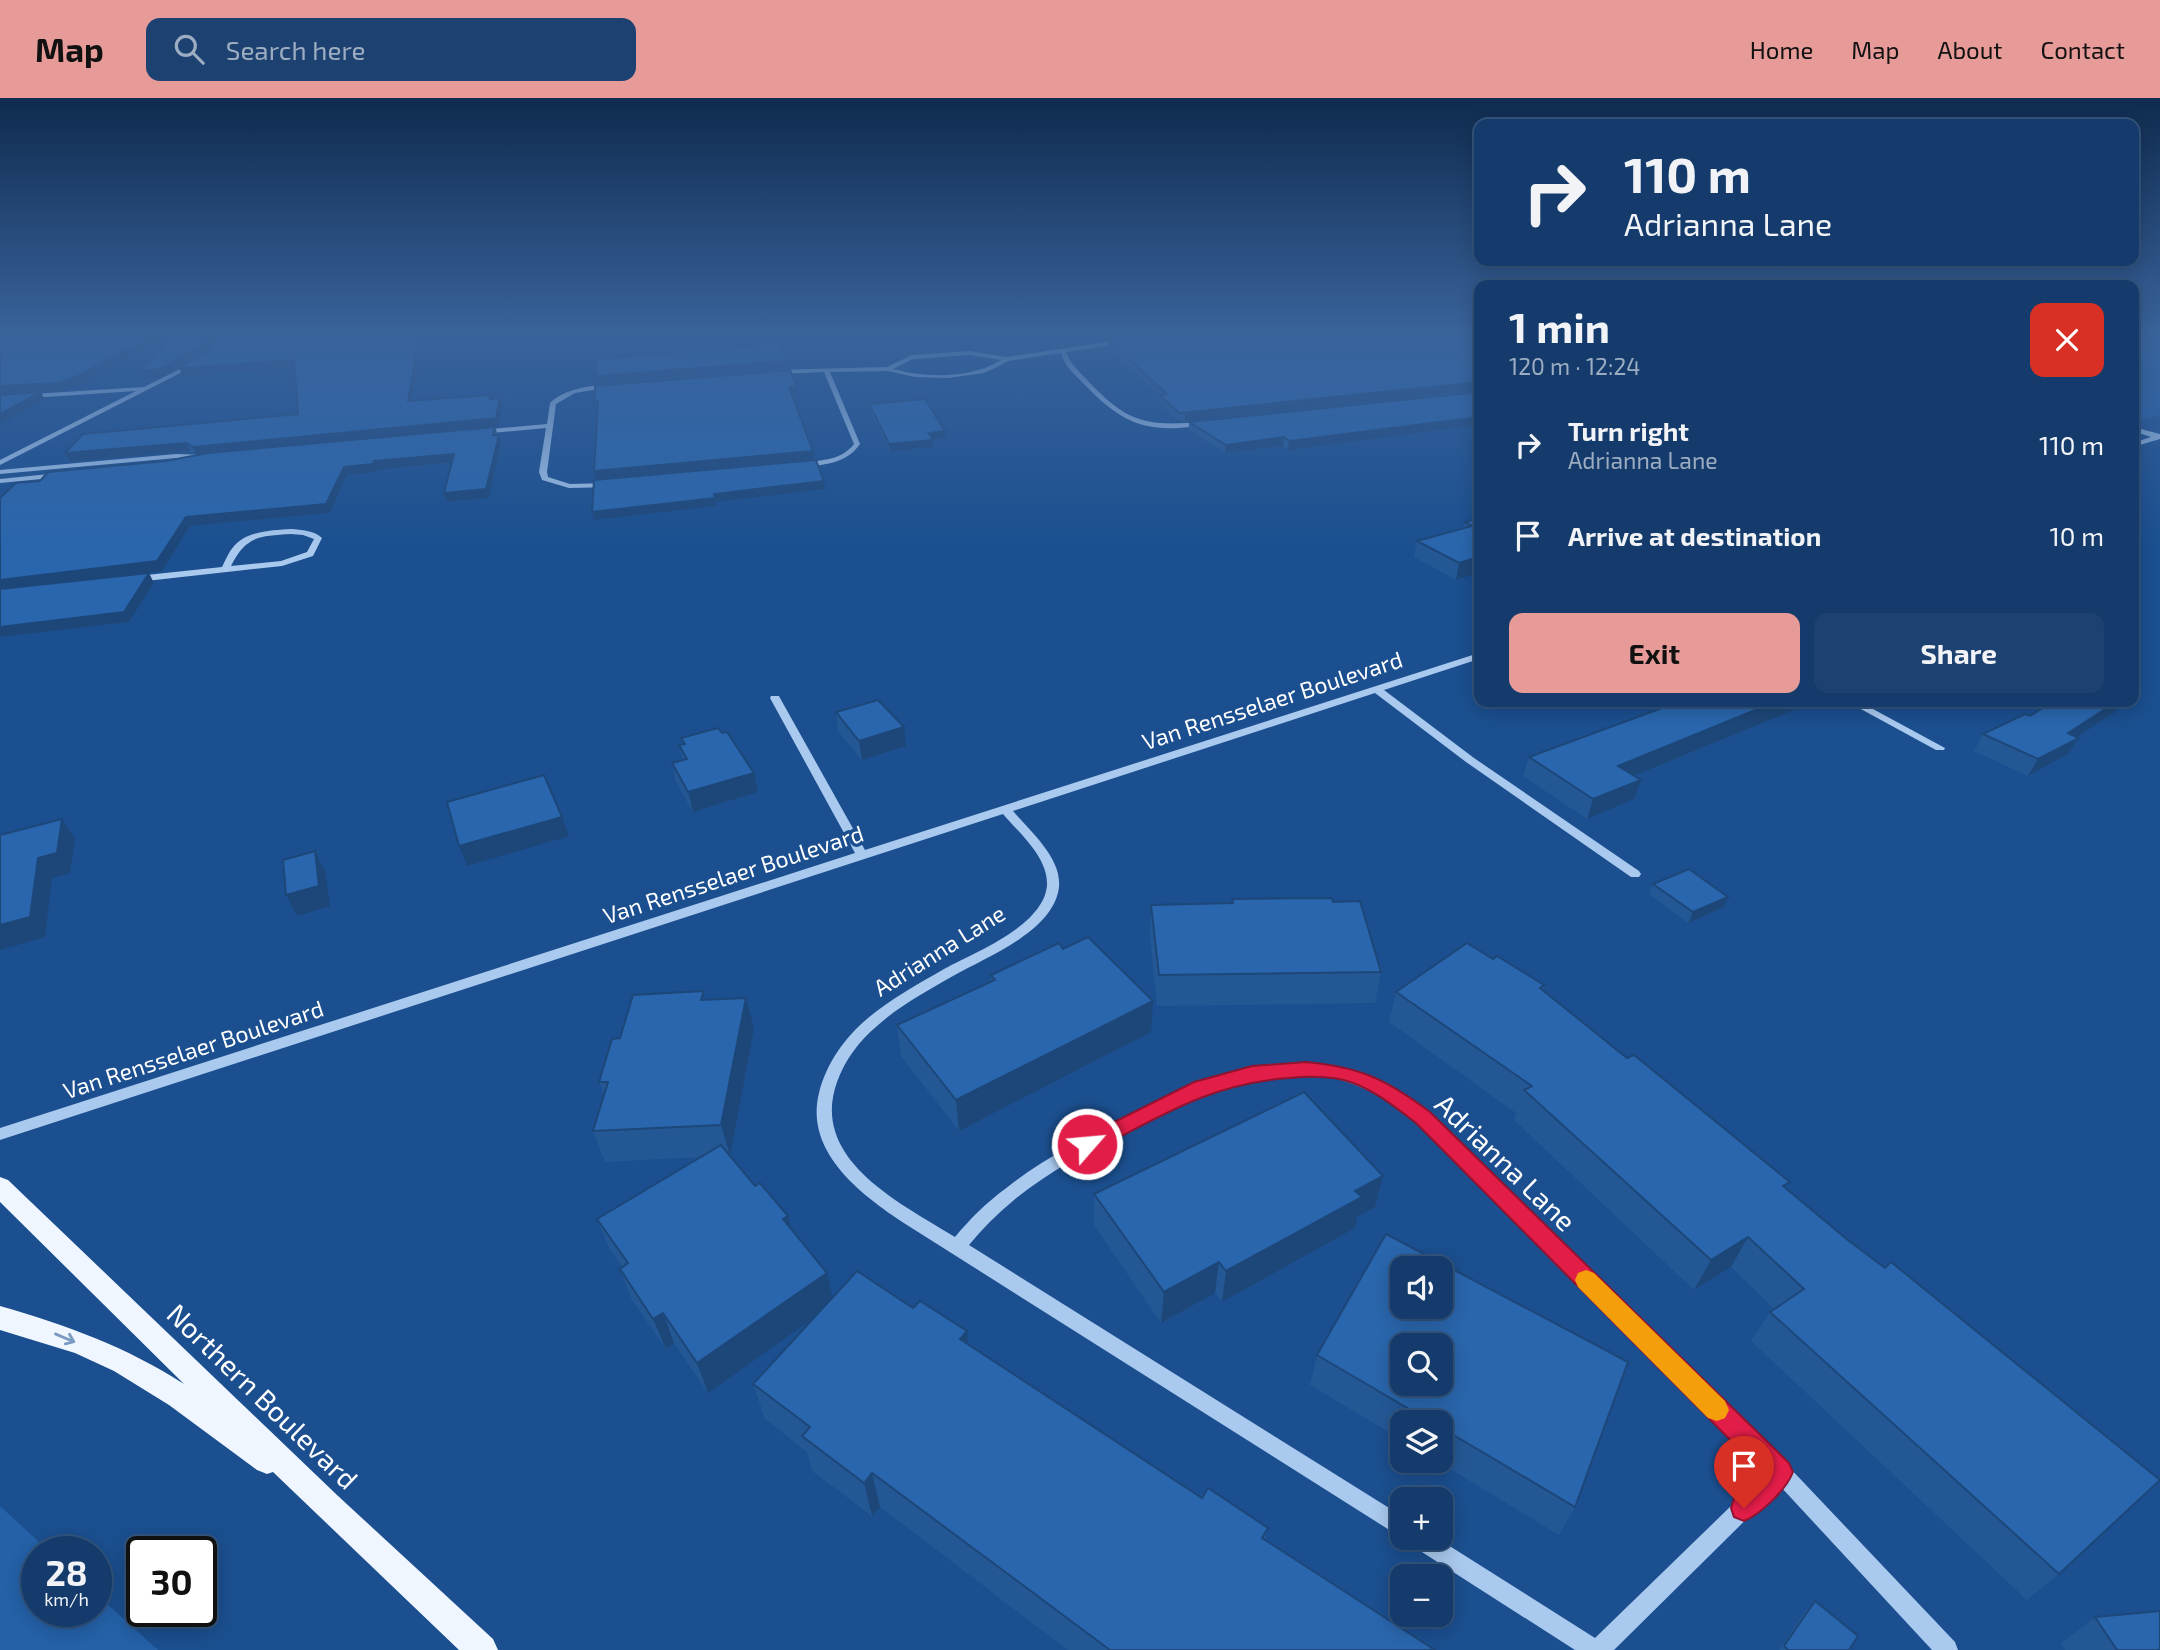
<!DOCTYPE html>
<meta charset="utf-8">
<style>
:root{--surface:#143b6b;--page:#1d4271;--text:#f1f3f6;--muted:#9dadc1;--line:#33557e;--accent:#e69b98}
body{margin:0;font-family:"Exo 2",sans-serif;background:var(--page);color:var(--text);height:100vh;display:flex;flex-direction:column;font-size:26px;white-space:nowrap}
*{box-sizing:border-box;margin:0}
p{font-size:23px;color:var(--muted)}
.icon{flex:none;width:38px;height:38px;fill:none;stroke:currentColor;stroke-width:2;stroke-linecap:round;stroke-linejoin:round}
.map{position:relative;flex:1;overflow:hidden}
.details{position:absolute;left:1474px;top:182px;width:665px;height:427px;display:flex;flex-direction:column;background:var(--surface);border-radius:14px;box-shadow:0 4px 18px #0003,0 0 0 2px var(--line)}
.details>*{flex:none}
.top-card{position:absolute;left:1474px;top:21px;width:665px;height:147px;border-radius:14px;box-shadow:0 4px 18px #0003,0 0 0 2px var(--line);background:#143b6b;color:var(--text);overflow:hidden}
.tools{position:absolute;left:1390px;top:1158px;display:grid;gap:14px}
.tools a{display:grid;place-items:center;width:63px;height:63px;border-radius:14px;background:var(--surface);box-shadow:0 4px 18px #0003,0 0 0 2px var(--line);font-size:35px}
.speed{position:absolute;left:21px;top:1438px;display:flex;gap:14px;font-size:35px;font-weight:700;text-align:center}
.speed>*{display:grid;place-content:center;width:91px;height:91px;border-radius:50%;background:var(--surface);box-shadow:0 4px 18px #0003,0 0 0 2px var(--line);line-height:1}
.speed small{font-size:18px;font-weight:400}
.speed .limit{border:4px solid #111;border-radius:10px;background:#fff;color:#111}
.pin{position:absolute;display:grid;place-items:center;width:60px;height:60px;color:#fff;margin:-72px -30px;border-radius:50% 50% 50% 0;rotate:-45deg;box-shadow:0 0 7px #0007}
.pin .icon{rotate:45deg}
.me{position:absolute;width:77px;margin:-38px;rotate:63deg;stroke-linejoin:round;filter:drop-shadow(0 0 5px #0008)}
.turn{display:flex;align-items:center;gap:24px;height:147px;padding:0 35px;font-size:32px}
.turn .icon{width:91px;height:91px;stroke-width:2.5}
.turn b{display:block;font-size:49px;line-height:60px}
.round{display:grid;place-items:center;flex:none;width:74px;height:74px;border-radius:14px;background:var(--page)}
.overview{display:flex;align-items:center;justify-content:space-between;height:119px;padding:0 35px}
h1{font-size:42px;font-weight:700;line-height:52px}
.cta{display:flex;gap:14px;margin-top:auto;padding:14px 35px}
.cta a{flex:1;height:80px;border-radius:14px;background:var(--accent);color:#111;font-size:28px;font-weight:700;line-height:80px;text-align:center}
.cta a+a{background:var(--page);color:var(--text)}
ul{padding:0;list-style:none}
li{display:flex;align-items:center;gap:21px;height:91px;padding:0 35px}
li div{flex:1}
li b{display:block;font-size:26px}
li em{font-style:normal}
header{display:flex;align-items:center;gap:42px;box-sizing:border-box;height:98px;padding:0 35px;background:var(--accent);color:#111}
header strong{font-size:33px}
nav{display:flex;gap:38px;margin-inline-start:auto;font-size:24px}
.search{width:490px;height:63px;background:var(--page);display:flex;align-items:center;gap:18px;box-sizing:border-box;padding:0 24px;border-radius:14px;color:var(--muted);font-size:26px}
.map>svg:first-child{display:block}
.green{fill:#2461a8}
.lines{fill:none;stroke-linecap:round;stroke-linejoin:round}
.minor{fill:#a9c9ee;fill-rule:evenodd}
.major{fill:#f0f6ff;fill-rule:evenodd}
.wall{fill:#245895;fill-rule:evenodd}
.shaded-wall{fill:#1d4779}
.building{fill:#2a66ad;stroke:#1d4779;stroke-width:2;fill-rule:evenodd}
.oneway{stroke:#7b9ac1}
.route{fill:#e11d48;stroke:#92132f;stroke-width:2}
.slow{fill:#f59e0b}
.labels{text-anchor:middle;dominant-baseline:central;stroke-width:7;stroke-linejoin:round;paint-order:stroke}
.street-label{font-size:23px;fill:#fff;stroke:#1b4f8f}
.near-street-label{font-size:28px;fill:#fff;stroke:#1b4f8f}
</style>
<header>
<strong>Map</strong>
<div class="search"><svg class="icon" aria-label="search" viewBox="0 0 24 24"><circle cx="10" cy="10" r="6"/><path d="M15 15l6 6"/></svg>Search here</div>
<nav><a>Home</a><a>Map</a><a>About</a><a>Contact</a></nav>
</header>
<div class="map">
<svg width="2160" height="1552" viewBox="0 0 2160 1552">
<rect width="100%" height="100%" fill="#1b4f8f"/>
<g class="green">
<path d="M2133,238l27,10v69l-15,4 -12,-1z"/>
<path d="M0,1408l50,46h-13v60h59v-18l62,56h-158z"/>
</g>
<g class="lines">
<g class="minor">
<path d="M1122,242l2,3 -58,9c4,12 14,20 23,30 40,42 58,44 114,40l2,1v2c-58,9 -82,0 -122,-42 -9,-9 -19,-18 -22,-30l-53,8 -11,6 -13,6 -36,5 -33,-1 -27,-6 -58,1 30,72c-14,20 -36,21 -59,23l-4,-2 1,-2c20,-3 42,-1 56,-19l-30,-72 -49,2 -3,-2 3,-2 112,-3 25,-12 58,-4 36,6zM970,257l31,5c-30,19 -75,18 -108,9l20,-10z"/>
<path d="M194,264l2,3 -196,100v-5l136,-69 -136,9v-4l144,-9z"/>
<path d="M610,286l2,3 -37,6 -19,11 -9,68 1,5 22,7 39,-1h3v4l-43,1 -27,-8 -3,-8 7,-44 -65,6 -3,-2 3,-2 66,-6 3,-21c16,-15 39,-17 60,-19z"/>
<path d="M2133,329l27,7v5l-27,8v-4l18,-6 -18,-6z"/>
<path d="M176,356l31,1 4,2 -4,2 -31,-1 -176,16v-4z"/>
<path d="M59,375l4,2 -1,2 -62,6v-4z"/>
<path d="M291,431c11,1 22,1 31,9l-9,18 -31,10 -145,16 -4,-3 4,-3 85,-9c4,-8 8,-18 15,-24 13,-12 37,-13 54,-14zM291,436l12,1 11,4 -7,13 -26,9 -50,5c15,-30 28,-30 60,-32z"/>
<path d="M1479,555v6l-95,31 90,68 165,113 2,3 -2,3h-8l-165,-115 -91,-69 -362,118c17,20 49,47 46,76 -5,44 -72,70 -106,89 -26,15 -54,30 -76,50 -18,15 -32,34 -40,56 -28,78 65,122 118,155 15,-18 31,-34 50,-48 35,-28 75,-49 115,-68 57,-29 121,-62 187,-58 28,2 57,11 82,24 14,7 26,18 39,27l359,351 168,177 3,8h-26l-152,-164 -166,164h-39l-164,-105 -3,-7h29l158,100 171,-166 -348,-350c-36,-25 -65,-45 -111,-48 -63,-4 -125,29 -180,57 -39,20 -79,41 -113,69 -17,14 -32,29 -45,45l433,271v22l-495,-313c-44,-29 -103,-72 -88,-132 7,-29 26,-56 49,-75 23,-19 50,-34 76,-49 31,-17 100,-43 103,-84 1,-28 -28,-52 -44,-71l-1003,326v-12l855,-275 -85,-155 1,-2h8l1,2 85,152z"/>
<path d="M1848,604h12l85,46 -1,2h-8z"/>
</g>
<path class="major" d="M0,1079l8,3 329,315 156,144 5,11h-39l-186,-178 -6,2 -10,-4 -88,-65 -55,-34 -39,-18 -75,-23v-24c66,19 127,41 184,78l-184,-182z"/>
</g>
<g class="wall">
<path d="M423,233l-11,70 78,-6 2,4 10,7 -3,20 -120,11 116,-10 6,16 -12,55 -42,4 5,-39 -75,7 -1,2 -29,3 -17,38 -140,13 -28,45 -56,7 48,5 -25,39 -129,15v-139l40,-17 157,-26 -7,-4 -120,11 -5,-9 233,-39 -4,-47 -111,9 -4,-8z"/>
<path d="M1027,233h452v59l-300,31 -20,-18 1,-7 -52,-48v-8l48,-4 -57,3 -4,-4 -62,2z"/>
<path d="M1479,294v33l-161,21 -30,4 -5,-4 -58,7 -36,-23v-8z"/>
<path d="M869,306l76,27v7l-12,2v7l-43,4 -20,-40z"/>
<path d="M1479,420l-23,62 -42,-23 3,-16 46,-12 2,-7z"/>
<path d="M1664,604h149l-178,74 -1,23 -47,20 -64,-43 6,-19 133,-49z"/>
<path d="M836,614l70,34 -44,14 -24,-29z"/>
<path d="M2114,615l-37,24 -9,17 -40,22 -54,-25 9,-17 47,-18z"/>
<path d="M681,640l77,54 -65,20 -17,-30 -4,-19 11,-3 -4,-15 4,-1z"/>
<path d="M1653,786l75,13 -4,10 -36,16 -39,-29z"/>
<path d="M1232,801l101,3 48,70 -6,31 -218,3 -7,-71 1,-30 81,-2z"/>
<path d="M1063,851l88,83 -192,99 -58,-75 -4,-31 94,-43v-7z"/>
<path d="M1493,861l51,26 -1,6 243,198 273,385 -32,26 -276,-259 19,-29 4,-3 -43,-42 -37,23 -180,-170 2,-7 -127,-91 7,-30z"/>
<path d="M706,902l48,29 -24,127 25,30 33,30 4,15 35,42 5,25 81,10 54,23 1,13 234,154 66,30 -3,12 170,110h-367l-188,-143 -8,9 -60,-45 -5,-19 -42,-33 -12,-35 62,-67 -107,76 -34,-50 -8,6 -34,-49 -12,-31 2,-2 -12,-17 -13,-31 104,-62 -96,5 -12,-31 11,-36 -5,-13 21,-44z"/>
<path d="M1094,1096l281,13 -18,10 -2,11 -133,74 -7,-9 -54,30 -67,-98z"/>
<path d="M1386,1136l242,128 -53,145 -16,28 -122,-74h3v-38h-38v17l-92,-55 7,-30zM1402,1171h38v38h-38zM1402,1248h38v38h-38z"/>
<path d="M1815,1503l34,49h-70l27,-40z"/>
<path d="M2095,1519l65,33h-95l-4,-7z"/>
</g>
<g class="shaded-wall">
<path d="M0,233h8l-8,5z"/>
<path d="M161,233h9l-9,9 -79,44 -19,6 -63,4v-8z"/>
<path d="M214,233h10l-22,22 -31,20 -11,5 -17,1 -3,-8z"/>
<path d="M420,233h3l-12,78 -3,-8z"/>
<path d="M1118,233h113l-132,8v-7z"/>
<path d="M294,262l3,7 -114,9 -4,-8z"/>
<path d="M787,263l1,6 -191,16 -1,-7z"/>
<path d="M1479,284v8l-294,31v-8z"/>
<path d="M796,288l1,7 -7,1 -1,-7z"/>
<path d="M41,294l4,8 -45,24v-10z"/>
<path d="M500,300l2,8 -3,20 -303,29 -3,-8z"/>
<path d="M1479,319v8l-191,25 1,-9z"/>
<path d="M945,333v7l-12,2v7l-43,4 -1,-7 40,-11z"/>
<path d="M499,337l2,8 -12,55 -42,4 -3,-9z"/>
<path d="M1284,339l-1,9 -58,7 1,-8z"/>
<path d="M186,345l4,8 -120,11 -5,-9z"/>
<path d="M813,353l1,8 -218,20 -2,-8z"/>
<path d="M454,356l3,8 -80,8 -1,2 -29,3 -17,38 -140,13 -28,45 -162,20v-11l186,-63 158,-50 30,-6z"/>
<path d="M824,383l1,8 -110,13 1,4 -122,14 -2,-8 122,-18z"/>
<path d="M1479,459v16l-23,7 3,-17z"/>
<path d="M149,475l5,10 -25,39 -129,15v-10z"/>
<path d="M1775,604h38l-201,83 6,-19z"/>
<path d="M2116,604h5l-7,11 -46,30 11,-5 -11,16 -40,22 10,-17 30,-26z"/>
<path d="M904,629l2,19 -44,14 -3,-19z"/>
<path d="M754,675l4,19 -65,20 -5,-20z"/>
<path d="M1641,682l-7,19 -47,20 6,-20z"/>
<path d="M562,719l7,19 -102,30 -8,-20z"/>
<path d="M62,721l13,20 -5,34 -18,5 -7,59 -45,13v-25l38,-67z"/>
<path d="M315,753l10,20 5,35 -33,10 -11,-21z"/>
<path d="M1728,799l-4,10 -36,16 5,-11z"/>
<path d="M746,900l8,31 -24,127 -9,-31z"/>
<path d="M1153,903l-2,31 -192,99 -3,-31z"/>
<path d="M1383,1078l-8,31 -18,10 -2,11 -133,74 4,-31 129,-80z"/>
<path d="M788,1118l8,31 -13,-28z"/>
<path d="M1748,1139l-17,30 -37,23 17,-30z"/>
<path d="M1219,1164l-4,31 -54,30 3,-31z"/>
<path d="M827,1175l7,31 -126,89 -11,-30z"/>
<path d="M663,1215l11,30 -8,6 -13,-30z"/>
<path d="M967,1233l3,36 -10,-28z"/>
<path d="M872,1375l8,34 -8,9 -8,-33z"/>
</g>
<g class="building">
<path d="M9,233h152l-3,2 -80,43 -19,7 -59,3v-49z"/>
<path d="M177,233h37l-15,15 -32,19 -10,5 -17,1z"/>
<path d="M227,233h193l-12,70 82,-6v4l10,-1 -4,20 -303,29 -7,-4 -121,10 18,-19 215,-20 -4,-54 -115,8 28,-16z"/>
<path d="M1208,233h271v51l-300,31 -19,-18 7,-1 -59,-54z"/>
<path d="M781,245l6,18 -191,15v-17z"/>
<path d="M790,272l6,16 -7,1 24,64 -219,20 4,-69h-3v-16z"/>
<path d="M41,294l-41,22v-19z"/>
<path d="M1479,294v25l-190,24 -5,-4 -58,8 -37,-23z"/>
<path d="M925,301l20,32 -16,2 4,7 -44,4 -20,-40z"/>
<path d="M495,329l-2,8h6l-13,54 -42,4 10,-39 -80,7 -1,3 -29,3 -18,37 -140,13 -29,44 -157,19v-82l16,-15 24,-2 8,-9 118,-11 42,-8z"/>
<path d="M816,362l8,21 -110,13 1,4 -123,14 2,-32z"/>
<path d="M1479,420v39l-20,6 -42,-22 55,-15 -7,-4z"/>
<path d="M149,475l-25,39 -124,15v-38z"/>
<path d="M878,602l26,27 -45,14 -23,-29z"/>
<path d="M1664,604h111l-157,64 23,14 -48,19 -64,-42 141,-52z"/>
<path d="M2052,604h64l-48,31 11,5 -41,21 -55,-25 42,-20 5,2z"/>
<path d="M718,630l4,5 5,-1 27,41 -66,19 -16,-29 15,-4 -8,-14 6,-1 -4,-6z"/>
<path d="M544,677l18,42 -103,29 -12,-44z"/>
<path d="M62,721l-5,34 -19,5 -8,59 -30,8v-90z"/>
<path d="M315,753l4,35 -33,9 -3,-35z"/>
<path d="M1689,771l39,28 -35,15 -40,-28z"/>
<path d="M1332,800l1,4 27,-1 21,71 -222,3 -8,-70 82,-2 -1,-4z"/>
<path d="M1088,839l65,64 -197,99 -59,-75 98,-45 -4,-5 68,-32 4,6z"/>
<path d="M1467,845l26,16 4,-3 47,29 -4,3 87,70 7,-3 156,127 -7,4 66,55 36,27 6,-6 269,218 -101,94 -289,-262 34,-23 -56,-52 -37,23 -187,-170 8,-4 -136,-94z"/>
<path d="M704,893l-3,9 45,-2 -25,127 -128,6 15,-49h-9l13,-43 8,-1 13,-43z"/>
<path d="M1304,994l79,84 -28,15 7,6 -136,74 -7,-9 -55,30 -70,-98z"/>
<path d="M721,1047l34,41 5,-3 28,33 -5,3 44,54 -130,90 -34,-50 -10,6 -33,-50 8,-6 -31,-44z"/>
<path d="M1386,1136l242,128 -53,145 -135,-80v-4h-7l-116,-68zM1402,1171h38v38h-38zM1402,1248h38v38h-38z"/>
<path d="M857,1173l56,37 7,-7 47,30 -7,8 242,159 6,-10 60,40 -6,10 173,112h-325l-238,-177 -8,10 -62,-47 8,-9 -57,-43z"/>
<path d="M1815,1503l43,35 -9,14h-61l-4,-4z"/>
<path d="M2160,1513v39h-43l-22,-33z"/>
</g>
<defs><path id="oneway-shaft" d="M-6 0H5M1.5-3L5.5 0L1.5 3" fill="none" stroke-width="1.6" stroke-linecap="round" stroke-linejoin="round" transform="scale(1.75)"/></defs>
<use class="oneway" href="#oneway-shaft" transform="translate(65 1240) rotate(23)"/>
<linearGradient id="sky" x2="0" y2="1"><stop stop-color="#0f2b4f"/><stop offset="0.52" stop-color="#39639b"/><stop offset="1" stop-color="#39639b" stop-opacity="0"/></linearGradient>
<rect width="2160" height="450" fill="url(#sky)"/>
<path class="route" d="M1306,964c54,5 80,17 124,50l359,351 4,9c-7,18 -32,42 -49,49l-10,-4 -3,-9 3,-9 28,-27 -346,-349c-21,-16 -39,-31 -63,-40 -20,-8 -44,-7 -64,-5 -79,6 -126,37 -194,72h-15l-3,-6 3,-5 114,-57 58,-16z"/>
<path class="slow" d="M1586,1172l8,3 131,128 4,9 -4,8 -8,3 -9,-3 -130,-131 -3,-7 3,-7z"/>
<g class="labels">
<g class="street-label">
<text transform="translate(1272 602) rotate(-18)">Van Rensselaer Boulevard</text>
<text transform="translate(733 776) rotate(-18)">Van Rensselaer Boulevard</text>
<text transform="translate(939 852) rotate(-32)">Adrianna Lane</text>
<text transform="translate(193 951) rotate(-18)">Van Rensselaer Boulevard</text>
</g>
<g class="near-street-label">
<text transform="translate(1506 1064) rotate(44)">Adrianna Lane</text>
<text transform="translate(263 1298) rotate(44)">Northern Boulevard</text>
</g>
</g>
</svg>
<div class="tools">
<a><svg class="icon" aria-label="sound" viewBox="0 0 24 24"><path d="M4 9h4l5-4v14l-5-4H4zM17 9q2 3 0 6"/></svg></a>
<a><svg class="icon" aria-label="search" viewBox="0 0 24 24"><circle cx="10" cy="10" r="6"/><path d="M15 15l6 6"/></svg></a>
<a><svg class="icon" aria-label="layers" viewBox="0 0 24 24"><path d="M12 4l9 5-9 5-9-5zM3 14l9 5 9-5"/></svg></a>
<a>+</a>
<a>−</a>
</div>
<div class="speed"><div>28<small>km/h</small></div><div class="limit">30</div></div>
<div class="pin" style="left:1744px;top:1410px;background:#d93025"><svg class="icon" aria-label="arrive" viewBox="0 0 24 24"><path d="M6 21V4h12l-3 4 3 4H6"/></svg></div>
<svg class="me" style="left:1087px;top:1046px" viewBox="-20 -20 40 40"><circle r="17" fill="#e11d48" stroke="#fff" stroke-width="3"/><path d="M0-11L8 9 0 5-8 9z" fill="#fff"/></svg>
<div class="top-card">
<div class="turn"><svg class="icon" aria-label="right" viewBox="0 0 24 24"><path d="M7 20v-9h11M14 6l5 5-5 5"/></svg><div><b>110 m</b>Adrianna Lane</div></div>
</div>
<section class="details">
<div class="overview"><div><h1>1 min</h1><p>120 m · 12:24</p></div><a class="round" style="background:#d93025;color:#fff"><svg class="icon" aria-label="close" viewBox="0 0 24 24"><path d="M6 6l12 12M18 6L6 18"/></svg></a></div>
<ul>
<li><svg class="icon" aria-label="right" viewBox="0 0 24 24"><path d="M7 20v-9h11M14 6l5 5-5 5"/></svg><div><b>Turn right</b><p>Adrianna Lane</p></div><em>110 m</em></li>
<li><svg class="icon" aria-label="arrive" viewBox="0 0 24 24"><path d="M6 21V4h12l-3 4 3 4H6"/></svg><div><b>Arrive at destination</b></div><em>10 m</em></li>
</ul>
<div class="cta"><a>Exit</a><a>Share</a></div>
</section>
</div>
